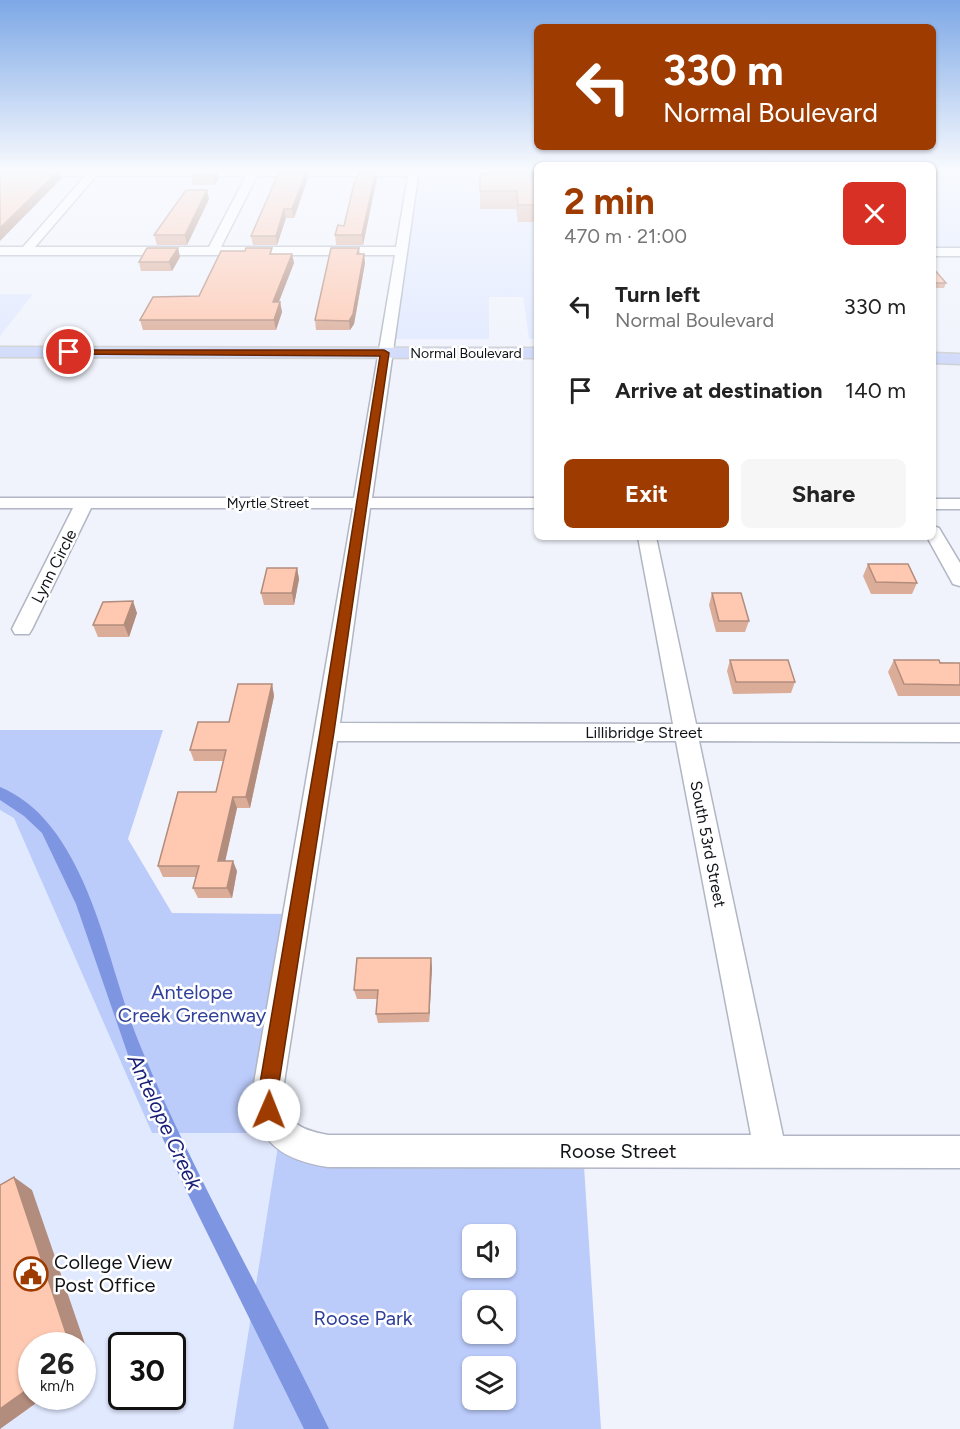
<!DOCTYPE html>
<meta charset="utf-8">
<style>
:root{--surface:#fff;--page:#f6f6f6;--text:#222;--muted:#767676;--accent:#9e3b00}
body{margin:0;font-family:Figtree,sans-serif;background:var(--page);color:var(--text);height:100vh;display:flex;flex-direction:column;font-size:22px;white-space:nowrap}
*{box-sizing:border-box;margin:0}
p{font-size:20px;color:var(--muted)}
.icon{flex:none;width:33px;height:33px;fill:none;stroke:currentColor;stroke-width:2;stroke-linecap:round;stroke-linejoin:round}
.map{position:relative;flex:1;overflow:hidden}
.side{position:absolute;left:534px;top:162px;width:402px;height:378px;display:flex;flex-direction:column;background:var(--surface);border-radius:9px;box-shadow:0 2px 4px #0004}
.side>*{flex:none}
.top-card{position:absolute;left:534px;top:24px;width:402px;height:126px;border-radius:9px;box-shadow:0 2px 4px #0004;background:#9e3b00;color:#fff;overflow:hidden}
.controls{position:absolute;left:462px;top:1224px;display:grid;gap:12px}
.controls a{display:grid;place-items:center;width:54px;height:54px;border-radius:9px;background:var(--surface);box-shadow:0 2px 4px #0004;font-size:30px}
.speed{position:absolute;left:18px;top:1332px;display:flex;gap:12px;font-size:30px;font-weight:700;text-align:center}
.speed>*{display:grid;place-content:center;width:78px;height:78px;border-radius:50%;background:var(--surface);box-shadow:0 2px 4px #0004;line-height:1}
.speed small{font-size:15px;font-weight:400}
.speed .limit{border:3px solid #111;border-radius:9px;background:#fff;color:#111}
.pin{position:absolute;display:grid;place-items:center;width:51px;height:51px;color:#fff;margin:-26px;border:3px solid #fff;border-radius:50%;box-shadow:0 2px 6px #0007}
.me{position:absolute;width:66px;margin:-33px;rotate:1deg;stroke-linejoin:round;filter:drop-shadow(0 0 4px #0008)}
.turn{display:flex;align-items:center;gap:21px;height:126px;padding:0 30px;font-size:27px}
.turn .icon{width:78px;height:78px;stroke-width:2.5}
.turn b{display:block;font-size:42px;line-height:51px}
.round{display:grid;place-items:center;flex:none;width:63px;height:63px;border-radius:9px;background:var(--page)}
.headline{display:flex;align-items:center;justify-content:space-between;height:102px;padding:0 30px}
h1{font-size:36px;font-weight:700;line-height:45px;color:var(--accent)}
.action{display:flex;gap:12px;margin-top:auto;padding:12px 30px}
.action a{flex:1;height:69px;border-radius:9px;background:var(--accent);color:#fff;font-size:24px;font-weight:700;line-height:69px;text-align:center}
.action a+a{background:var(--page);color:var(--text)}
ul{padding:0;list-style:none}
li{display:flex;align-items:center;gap:18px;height:84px;padding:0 30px}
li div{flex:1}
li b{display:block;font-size:22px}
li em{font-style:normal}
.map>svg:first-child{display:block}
.built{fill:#e1e9ff;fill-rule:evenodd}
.green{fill:#bbcbfa;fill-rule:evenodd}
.water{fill:#7e95e2}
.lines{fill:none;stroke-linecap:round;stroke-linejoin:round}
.minor-casing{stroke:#b1b6c4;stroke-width:3}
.major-casing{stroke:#cfd0d1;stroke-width:3}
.minor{fill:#fff;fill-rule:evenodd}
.major{fill:#d0dafa;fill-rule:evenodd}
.wall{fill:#dbac98}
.shaded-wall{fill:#b28c7c}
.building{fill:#ffc8b1;stroke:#b28c7c;stroke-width:1.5}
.route{fill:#9e3b00;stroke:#672600;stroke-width:1.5}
.labels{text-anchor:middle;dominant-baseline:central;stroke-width:5;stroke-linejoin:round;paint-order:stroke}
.far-street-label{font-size:14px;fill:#111318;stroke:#fff}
.street-label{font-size:16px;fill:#111318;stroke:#fff}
.near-park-label{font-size:20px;fill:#2f409a;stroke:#fff}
.near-street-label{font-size:20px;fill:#111318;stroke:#fff}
.near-poi-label{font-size:20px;fill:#111318;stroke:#fff;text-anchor:start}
.near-water-label{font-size:21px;font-style:italic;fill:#181f78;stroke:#fff}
</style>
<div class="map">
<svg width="960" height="1429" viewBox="0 0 960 1429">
<rect width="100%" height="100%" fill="#f0f3fc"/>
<g class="built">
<path d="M414,169h123v170h-8l-6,-42h-34v42h-102z"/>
<rect x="933" y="169" width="27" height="83"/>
<path d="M0,294h33l-33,42z"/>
<path d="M0,810l14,7 138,316 128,-1 -47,297h-233zM32,1346h50v50h-50zM122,1346h50v50h-50z"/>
</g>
<path class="green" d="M0,730h163l-35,109 44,74 125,1 -29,175 12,43 303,19 18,278h-368l47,-296h-128l-138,-315 -14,-8zM472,1234h34v34h-34zM472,1300h34v34h-34zM472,1366h34v34h-34z"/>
<path class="water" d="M0,787c34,14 57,43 74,76 31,59 42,126 68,187 54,130 126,252 187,379h-25l-121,-245 -47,-106 -60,-174 -34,-71 -18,-17 -24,-16z"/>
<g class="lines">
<g class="minor-casing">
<g id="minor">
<path d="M92,169h327l-47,329h165v10h-167l-30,215 333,1 -35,-187h18l40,187h264v18l-261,-1 84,395h177v32l-632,-1c-49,-8 -73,-26 -75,-78l100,-581h-262l-59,121 -3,5h-14l-3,-5 61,-121h-73v-10h354l41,-243h-395v-8h23l62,-71h-85v-6zM96,176h150l-37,71h-174zM257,176h151l-12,71h-175zM337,741h339l75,394h-423c-32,-6 -42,-13 -45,-46z"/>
<rect x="933" y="248" width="27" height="8"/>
<rect x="933" y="499" width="27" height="10"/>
<path d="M933,526l6,2 21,35v23l-7,-2 -26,-47h6z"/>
</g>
</g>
<g class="major-casing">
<g id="major">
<path d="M0,347l537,1v10l-537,-1z"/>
<path d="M933,353l27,1v10l-27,-1z"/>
</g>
</g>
<use href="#minor" class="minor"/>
<use href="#major" class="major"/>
</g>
<g class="wall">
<path d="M492,169h45v55v-2h-19l-2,-13h-36v-35h12z"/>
<path d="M217,170l2,8 -4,7h-22l-2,-9z"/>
<path d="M307,170l1,8 -14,40h-8l-9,27h-24l-2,-9z"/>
<path d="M377,178l-14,67h-27l-1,-10 9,-9z"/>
<path d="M209,199l-22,46h-30l-3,-10z"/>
<path d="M178,248l2,9 -8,14h-31l-2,-9z"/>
<path d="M359,248l1,6h4l1,9 -11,61 -4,6h-34l-1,-10z"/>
<path d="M272,254h20l2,9 -16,39h2l2,10 -6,18h-133l-3,-10 59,-24z"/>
<path d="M933,268l13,15 -2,5h-11z"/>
<path d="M868,564l49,19 -5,11h-41l-8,-18z"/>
<path d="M297,568l2,11 -5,26h-30l-3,-12z"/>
<path d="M712,593l37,28 -4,11h-29l-7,-27z"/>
<path d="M137,613l-8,24h-31l-5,-12z"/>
<path d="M730,660l65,22 -4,11 -58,1 -6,-23z"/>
<path d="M894,660l66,3v33h-62l-10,-24z"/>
<path d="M272,684l2,12 -24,112h-13l-12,53 12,10 -5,27h-34l-5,-10 3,-11h-33l-5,-11 58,-74 8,-31h-30l-4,-11 39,-28z"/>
<path d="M432,968l-3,54 -51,1 -2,-9 2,-15h-21l-3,-9z"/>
</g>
<g class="shaded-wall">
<path d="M59,170l3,8 -62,63v-13z"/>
<path d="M217,170l2,8 -4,7 -2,-9z"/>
<path d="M307,170l1,8 -14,40 -2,-9z"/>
<path d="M376,170l1,8 -14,67 -1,-10z"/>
<path d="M207,190l2,9 -22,46 -2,-10z"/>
<path d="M284,209l2,9 -9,27 -1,-9z"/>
<path d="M178,248l2,9 -8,14 -3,-9z"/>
<path d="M292,254l2,9 -19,49 -2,-10z"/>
<path d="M364,254l1,9 -11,61 -4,6 -1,-9z"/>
<path d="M280,302l2,10 -6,18 -2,-10z"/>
<path d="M297,568l2,11 -5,26 -2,-12z"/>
<path d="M133,601l4,12 -8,24 -5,-12z"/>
<path d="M272,684l2,12 -24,112 -4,-11z"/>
<path d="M233,797l4,11 -14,63 -5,-10z"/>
<path d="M233,861l4,10 -5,27 -5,-10z"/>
<path d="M431,958l1,10 -3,54v-9z"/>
<path d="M14,1177l18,13 54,157 -4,2v-3h-23z"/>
<path d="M32,1386v10h14l-46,33v-20z"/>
</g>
<g class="building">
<path d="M493,169h44v36h-19l-1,-14h-37v-17h13z"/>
<path d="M0,170h59l-59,58z"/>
<path d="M196,170h21l-4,6h-22z"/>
<path d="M280,170h27l-15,39h-8l-8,27h-25z"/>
<path d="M361,170h15l-14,65h-27l3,-10 6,1 10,-42z"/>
<path d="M186,190h21l-22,45h-31z"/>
<path d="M147,248h31l-9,14h-30z"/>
<path d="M246,248h26l-2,6h22l-19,48h7l-6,18h-134l13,-23 46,-1 22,-45h24z"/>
<path d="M331,248h28l-2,6h7l-11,60 -4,7 -34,-1z"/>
<path d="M933,268l13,15h-13z"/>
<path d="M868,564h40l9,19 -41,-1z"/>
<path d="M267,568h30l-5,25h-31z"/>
<path d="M712,593h29l8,28h-30z"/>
<path d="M133,601l-9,24h-31l10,-23z"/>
<path d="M730,660h58l7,22h-59z"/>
<path d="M894,660h45l1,3h20v22l-56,-1z"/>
<path d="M238,684h34l-26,113h-13l-15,64h15l-6,27h-34l6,-22h-41l20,-74h38l10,-42h-36l8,-28h31z"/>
<path d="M357,958h74l-2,55 -53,1 2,-24h-24z"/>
<path d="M14,1177l54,162 -9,7h-27v40l-32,23v-224z"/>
</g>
<linearGradient id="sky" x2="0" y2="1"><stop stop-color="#7da8e6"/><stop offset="0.46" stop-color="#f8fafe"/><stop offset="1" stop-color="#f8fafe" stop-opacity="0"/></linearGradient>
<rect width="960" height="369" fill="url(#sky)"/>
<path class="route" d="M69,350h315l5,3 -55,379 -56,357 1,21 -3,7 -7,3 -7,-3 -3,-28 61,-357 60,-376 -314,-2z"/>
<defs>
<g id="civic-ring" transform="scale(1.725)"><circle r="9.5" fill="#fff" stroke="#9e3b00" stroke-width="1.5"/><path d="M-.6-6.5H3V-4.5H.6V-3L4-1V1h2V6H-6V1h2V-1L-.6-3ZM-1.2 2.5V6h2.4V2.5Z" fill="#9e3b00"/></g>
</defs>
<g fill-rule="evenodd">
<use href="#civic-ring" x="31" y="1274"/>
</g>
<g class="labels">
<g class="far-street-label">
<text x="466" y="353">Normal Boulevard</text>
<text x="268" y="503">Myrtle Street</text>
</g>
<g class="street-label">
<text transform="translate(54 566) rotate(-63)">Lynn Circle</text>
<text x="644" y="732">Lillibridge Street</text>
<text transform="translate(708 844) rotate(79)">South 53rd Street</text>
</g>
<g class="near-park-label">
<text x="192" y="992">Antelope<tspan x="192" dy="23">Creek Greenway</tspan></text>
<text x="363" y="1318">Roose Park</text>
</g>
<g class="near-street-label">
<text x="618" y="1151">Roose Street</text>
</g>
<g class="near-poi-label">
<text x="54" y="1262">College View<tspan x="54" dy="23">Post Office</tspan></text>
</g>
<g class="near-water-label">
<text transform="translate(165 1122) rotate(65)">Antelope Creek</text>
</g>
</g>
</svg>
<div class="controls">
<a><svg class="icon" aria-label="sound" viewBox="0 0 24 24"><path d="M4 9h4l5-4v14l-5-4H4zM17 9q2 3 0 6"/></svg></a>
<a><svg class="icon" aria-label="search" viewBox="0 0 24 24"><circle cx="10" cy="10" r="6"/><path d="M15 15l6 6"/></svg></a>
<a><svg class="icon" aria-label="layers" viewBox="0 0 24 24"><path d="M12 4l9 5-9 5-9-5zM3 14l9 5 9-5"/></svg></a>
</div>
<div class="speed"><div>26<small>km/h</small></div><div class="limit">30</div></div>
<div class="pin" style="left:69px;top:352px;background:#d93025"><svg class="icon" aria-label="arrive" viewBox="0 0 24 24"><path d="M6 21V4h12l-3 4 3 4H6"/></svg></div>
<svg class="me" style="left:269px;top:1110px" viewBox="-20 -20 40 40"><circle r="19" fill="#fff"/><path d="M0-13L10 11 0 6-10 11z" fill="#9e3b00"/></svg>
<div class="top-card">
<div class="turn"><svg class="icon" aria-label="left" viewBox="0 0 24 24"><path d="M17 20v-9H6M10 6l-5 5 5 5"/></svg><div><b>330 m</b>Normal Boulevard</div></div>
</div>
<section class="side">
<div class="headline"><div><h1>2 min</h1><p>470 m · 21:00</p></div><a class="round" style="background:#d93025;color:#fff"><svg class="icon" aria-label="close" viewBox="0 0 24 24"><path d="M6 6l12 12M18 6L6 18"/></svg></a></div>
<ul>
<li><svg class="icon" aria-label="left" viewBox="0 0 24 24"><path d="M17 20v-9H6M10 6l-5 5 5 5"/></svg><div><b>Turn left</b><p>Normal Boulevard</p></div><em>330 m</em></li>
<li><svg class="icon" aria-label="arrive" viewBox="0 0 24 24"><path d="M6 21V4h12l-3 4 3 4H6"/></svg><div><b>Arrive at destination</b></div><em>140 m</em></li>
</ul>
<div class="action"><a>Exit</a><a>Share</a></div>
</section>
</div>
